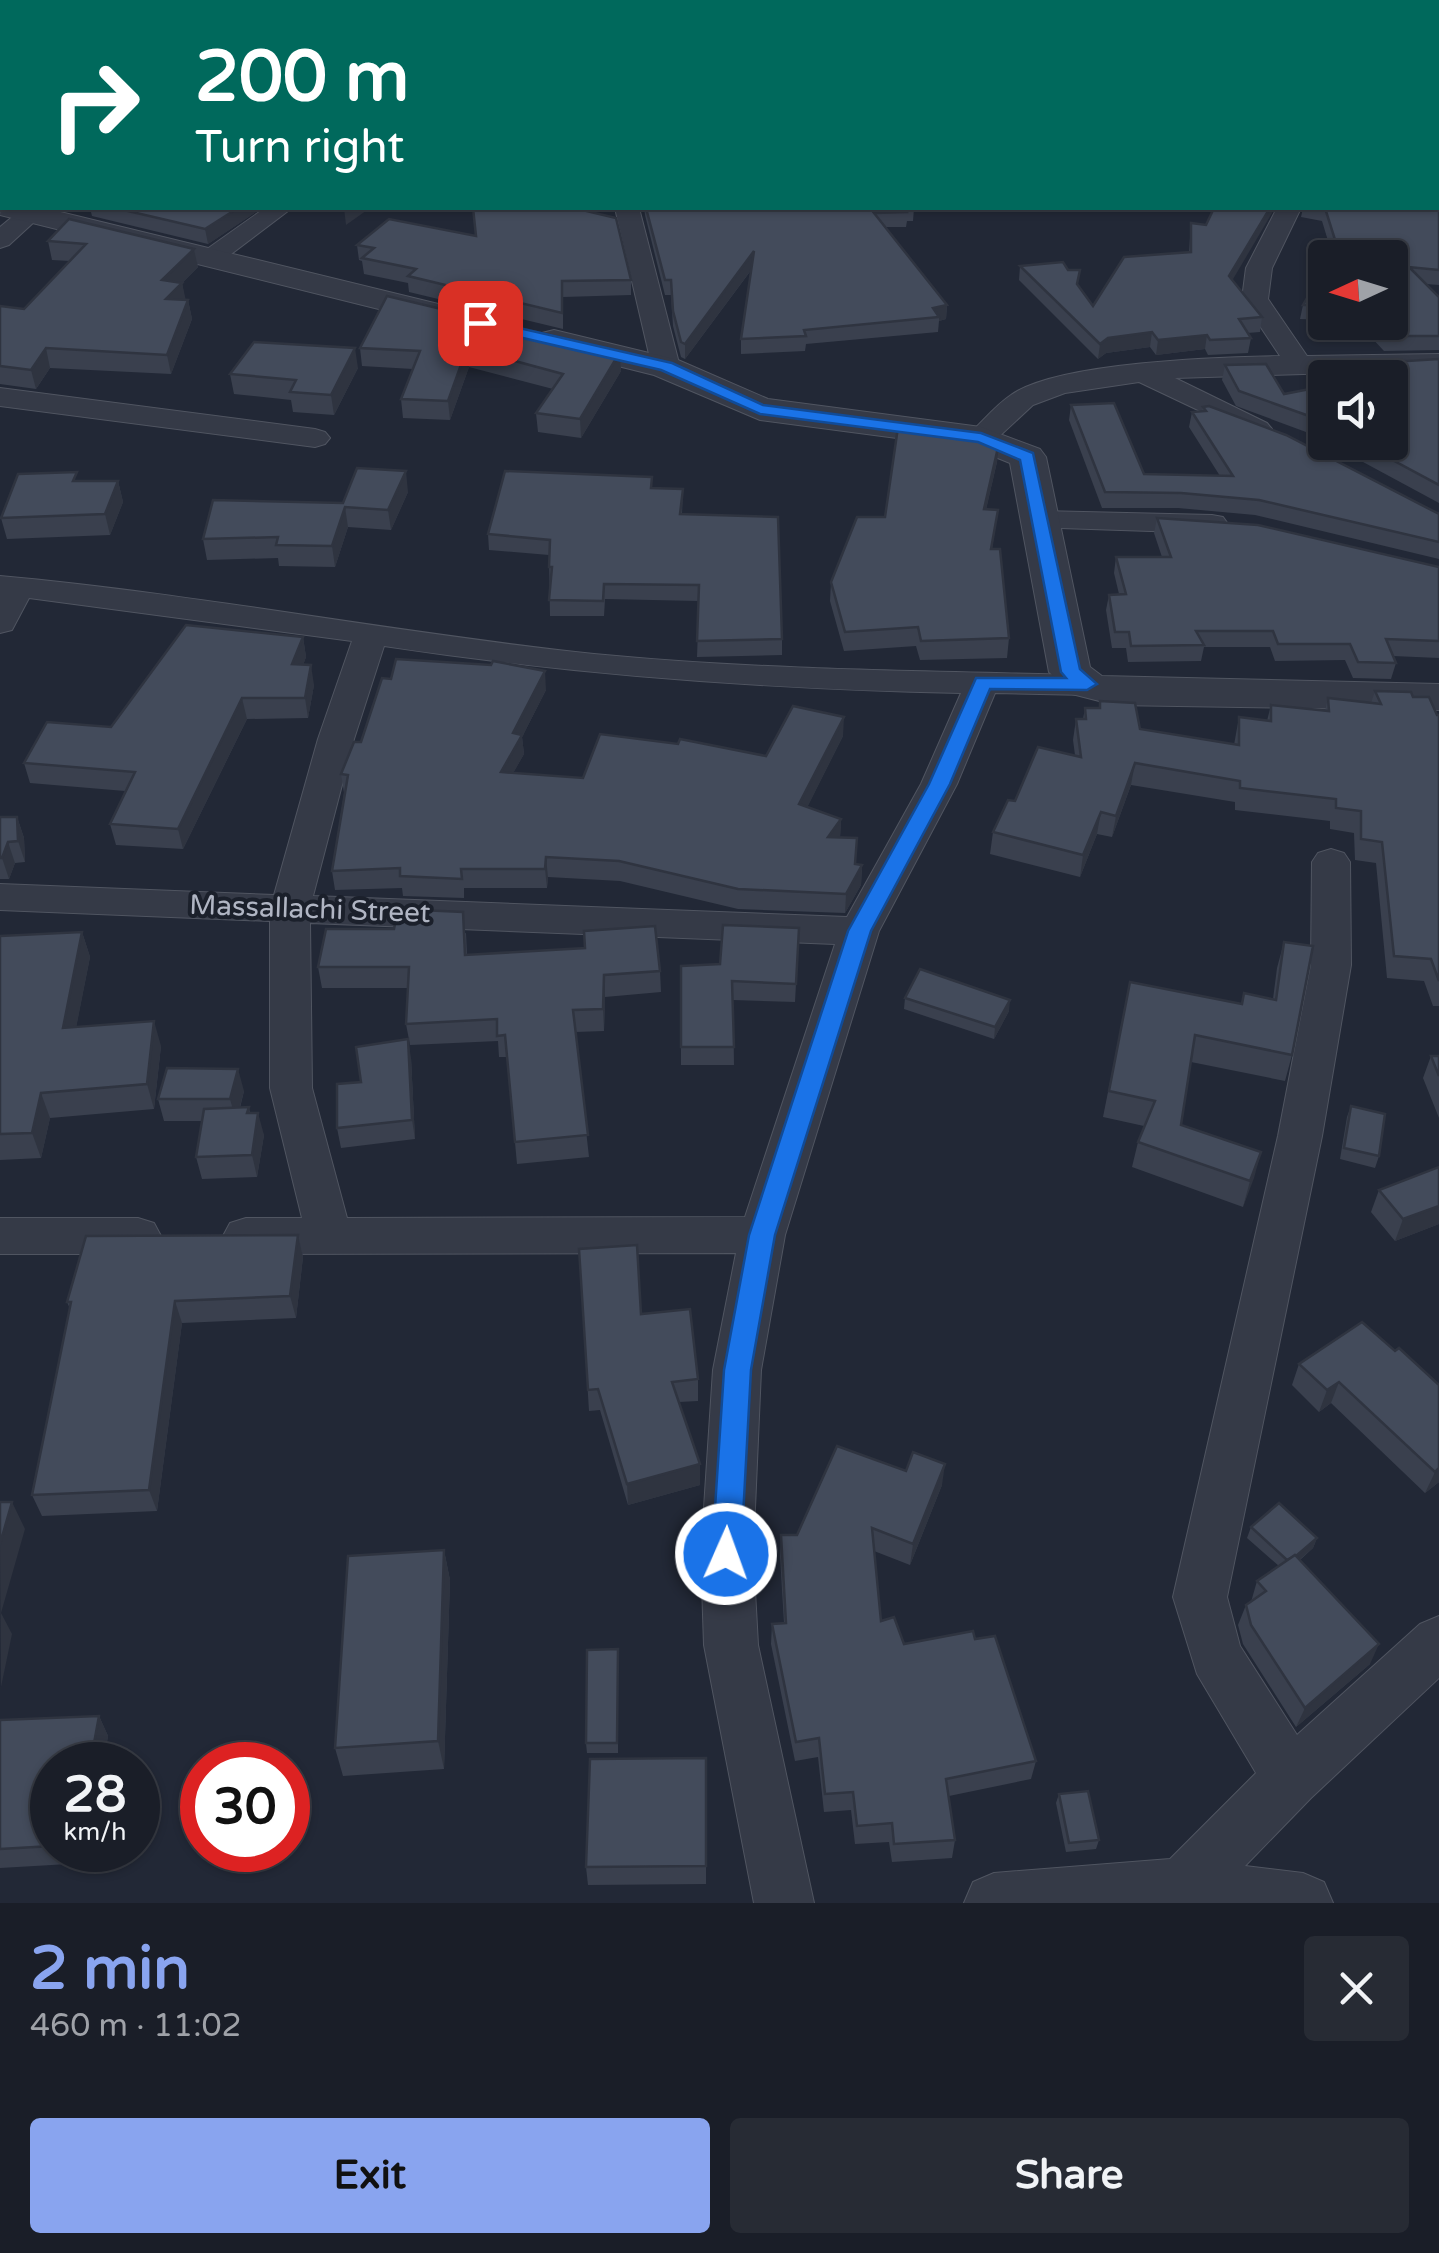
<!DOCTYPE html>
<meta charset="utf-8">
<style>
:root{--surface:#1a1e28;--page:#272b34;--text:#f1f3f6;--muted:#9fa2a8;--line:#383c45;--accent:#89a4ef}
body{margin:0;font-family:"Varela Round",sans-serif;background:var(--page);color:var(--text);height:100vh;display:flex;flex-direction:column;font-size:38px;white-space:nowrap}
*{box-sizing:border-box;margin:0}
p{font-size:32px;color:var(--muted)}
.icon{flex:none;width:55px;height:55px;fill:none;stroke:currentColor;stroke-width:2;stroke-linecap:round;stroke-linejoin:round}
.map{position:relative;height:1903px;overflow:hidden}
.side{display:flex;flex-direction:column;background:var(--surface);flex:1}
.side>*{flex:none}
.hud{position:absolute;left:0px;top:0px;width:1440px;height:210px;box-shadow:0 2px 8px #0004,0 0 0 2px var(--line);background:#00695c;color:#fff;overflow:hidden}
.needle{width:65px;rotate:266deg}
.fabs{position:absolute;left:1308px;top:240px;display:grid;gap:20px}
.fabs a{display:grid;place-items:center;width:100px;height:100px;border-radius:10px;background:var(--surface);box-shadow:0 2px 8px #0004,0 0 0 2px var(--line);font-size:50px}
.speed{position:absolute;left:30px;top:1742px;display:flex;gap:20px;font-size:50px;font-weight:700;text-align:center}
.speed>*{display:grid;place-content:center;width:130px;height:130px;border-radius:50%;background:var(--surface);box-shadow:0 2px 8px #0004,0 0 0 2px var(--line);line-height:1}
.speed small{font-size:25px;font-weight:400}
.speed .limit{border:15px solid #d22;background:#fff;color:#111}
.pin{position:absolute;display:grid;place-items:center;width:85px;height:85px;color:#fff;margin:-42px;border-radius:20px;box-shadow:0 5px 15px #0006}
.me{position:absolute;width:110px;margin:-55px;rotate:2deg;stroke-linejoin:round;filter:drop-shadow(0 0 8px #0008)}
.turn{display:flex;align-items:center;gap:35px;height:210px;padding:0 30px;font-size:45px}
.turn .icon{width:130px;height:130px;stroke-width:2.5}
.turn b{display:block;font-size:70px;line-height:85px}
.round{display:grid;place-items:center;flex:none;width:105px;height:105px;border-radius:10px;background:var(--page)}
.summary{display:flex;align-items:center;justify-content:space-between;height:170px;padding:0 30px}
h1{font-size:60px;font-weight:700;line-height:75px;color:var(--accent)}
.button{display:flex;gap:20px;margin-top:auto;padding:20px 30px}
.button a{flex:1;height:115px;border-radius:10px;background:var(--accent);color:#111;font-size:40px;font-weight:700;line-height:115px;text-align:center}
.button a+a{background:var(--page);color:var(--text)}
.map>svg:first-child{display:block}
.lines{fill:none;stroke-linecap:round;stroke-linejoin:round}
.minor-casing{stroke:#505561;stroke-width:2}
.tertiary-casing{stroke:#505561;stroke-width:2}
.minor{fill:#353a47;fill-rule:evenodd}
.tertiary{fill:#353a47;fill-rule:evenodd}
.wall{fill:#3a404e}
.shaded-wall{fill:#2f3440}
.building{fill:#434b5b;stroke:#2f3440;stroke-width:2.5}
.route{fill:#1a73e8;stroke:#114b97;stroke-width:2.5}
.labels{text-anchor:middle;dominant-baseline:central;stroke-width:8;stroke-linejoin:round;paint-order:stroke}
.street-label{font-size:28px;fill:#b0b5c3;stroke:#1b202b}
</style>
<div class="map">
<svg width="1439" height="1903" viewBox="0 0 1439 1903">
<rect width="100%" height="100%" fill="#222836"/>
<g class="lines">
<g class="minor-casing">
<g id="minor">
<path d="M354,0h24l1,2h-23z"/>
<path d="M2,119v14l-2,1v-14z"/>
<path d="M23,208h19l3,4 -36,33 -9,3v-21z"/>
<path d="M265,208h27l-74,56h-18l-4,-5 4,-5z"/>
<path d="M615,208h24l41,159 -4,6 -10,2 -14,-8z"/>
<path d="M1277,208h24l-29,60 -4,31 39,57 132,-2v16l-264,8 92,45 5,6 -5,6 -10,3 -118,-56 -74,11 -32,12 -42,39h-20l-5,-6 5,-6c13,-12 25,-27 40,-37 46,-33 209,-38 269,-39l-38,-57 4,-31z"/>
<path d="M0,388l315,41 10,3 5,6 -5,6 -10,3 -315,-41z"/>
<path d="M1041,511l171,4 11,2 5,7 -5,7 -11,2 -182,-6 -5,-7 5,-7z"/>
<path d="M0,576c200,18 395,57 594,78 164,16 329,17 493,21l12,3 5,7 -5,7 -12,3 -92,-2 -38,91 -78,147 -94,304 -24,135 -8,184 5,91 56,258h-60l-50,-258 -3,-91 12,-184 23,-117 -490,1 -16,-5 -7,-13 7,-13 16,-5h56l-32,-130v-167l-270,-11v-26l274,11 44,-156 34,-98 -323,-43 -17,32 -12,3zM384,646c192,29 383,43 577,47l-40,91 -74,133 -534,-21 41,-157zM310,923l525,21 -90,273 -398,1 -35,-130z"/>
<path d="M1331,849l13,4 6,9 1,103 -29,171 -95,461 13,49 57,89 123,-111 19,-8v62l-128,120 -66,68 58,7 21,9 9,21h-369l9,-21 21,-9 176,-14 86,-86 -59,-99 -24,-77 105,-461 33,-171 1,-103 6,-9z"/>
<path d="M0,1218h138l16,5 7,13 -7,13 -16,5h-138z"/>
</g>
</g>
<g class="tertiary-casing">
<g id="tertiary">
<path d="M2,200v8h42l419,102 5,7 -5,7 -12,3 -451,-112z"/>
<path d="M554,330l124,30 90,39 213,28 59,22 6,8 44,210 12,9 337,8v26l-324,-5 -43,-11 -23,-22 -39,-209 -37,-15 -213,-28 -106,-45 -112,-28 -5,-7 5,-7z"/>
</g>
</g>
<use href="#minor" class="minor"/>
<use href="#tertiary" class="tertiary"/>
</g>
<g class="wall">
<path d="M0,0h145l-4,2h-139z"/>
<path d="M1439,96v189l-13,-1 13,13v53l-55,1 -27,-29h33l-58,-68 -10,-33 -21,-4 2,-9h135z"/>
<path d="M90,208h172l-54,36 -116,-28z"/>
<path d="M644,208h270l-1,13h-6l-1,6h-21l62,78 -1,14 -7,2 -1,11 -132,12 -1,7 -64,3v-15l11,-70 -67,90 -4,-2 -8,-31 -2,-31h-6l-20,-80z"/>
<path d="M1191,223l15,2 26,56 30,36 -2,15 -13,1 4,5 -3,15 -40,2 -3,-6 -49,6 -6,-8 -44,6 -8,6 -79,-79 1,-14 58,19 15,21 96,-54z"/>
<path d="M476,236l155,44v15l-68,2v32l-154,-37 -1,-9 -44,-9 -2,-13 -3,-1 -2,-15z"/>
<path d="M48,241l146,8 4,18 -16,16 3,17h3l4,19 -21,55 -121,-6 -14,21 -36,-5v-78l24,3 46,-48 -18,-1z"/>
<path d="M1325,267v53l-25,-1 3,-14z"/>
<path d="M387,296l233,56 1,19 -40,67 -43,-6 -2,-19 17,-24 -84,-22 -19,53 -47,-2 -2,-19 12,-30 -51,-3 -2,-18z"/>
<path d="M1439,359v144l-113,-61h64v-64h-35l4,-14z"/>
<path d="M1225,365l59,29 41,-8v56l-19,-10 -70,-26 -14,-26z"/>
<path d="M358,368l-24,47 -41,-3 -2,-12 -57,-6 -4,-20z"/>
<path d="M1071,405l73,69 76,2 -31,-49 3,-15h10l1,-5 236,107v45l-184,-44 -77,-7h-76l-33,-88z"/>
<path d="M999,443l-2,19 -11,47 12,1 -6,39 17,89 -2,20 -87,2 -4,-14 -72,5 -14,-50 1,-19 54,-65z"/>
<path d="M652,477v11l31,1 -1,25 100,125v16l-85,2 2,-56 -94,-2 -1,17h-54l-1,-61 -60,-5 -1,-16z"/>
<path d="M79,481h39l5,21 -13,33 -103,4 -6,-21z"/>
<path d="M408,492l-17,38 -43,-3 -13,40 -56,-1 -1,-8 -71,2 -4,-21 140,-36z"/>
<path d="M1157,518l282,49v91l-46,-2 3,7 -5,16 -38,-1 -8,-18 -70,1 -5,-14h-66l-3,14 -73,1 -2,-14h-14l-6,-38 3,-15 10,-1 -5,-21 2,-16h46l-8,-24z"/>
<path d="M303,637l3,20 -3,8 11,20 -6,33 -61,1 -64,130 -67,-4 -6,-21 15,-33 -95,-8 -6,-20 87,-36z"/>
<path d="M391,679l155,11 -24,47 2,17 -11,19 70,5 183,-22 77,-20 -36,71 34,12 -1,19 15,26 7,1 -1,20 -16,28 -107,-4 -118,-28 -72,-4 -1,11h-83v10l-61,-2 -1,-8 -67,2 -3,-19 12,-78 -3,-19 20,-32z"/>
<path d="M1375,691l38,6 26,18v291h-6l-9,-25 -37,-3 -11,-115 -21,-3 -1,-27 -24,-4v-8l-95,-11v-8l-104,-17 -19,52 -15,-3 -17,43 -90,-23 3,-22 22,-31 60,-46 -2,-15 3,-21h7l2,-11h14l1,-7 40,28 94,16 5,-28 28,4 4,-16 54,6 3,-13 43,5z"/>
<path d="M0,817h17l7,21 1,24 -10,1 -6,16h-9z"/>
<path d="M799,928l-4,74 -62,-2 1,65h-53v-99l39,-2z"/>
<path d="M82,932l8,25 -14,70 85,19 -7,63 -104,9 -9,40 -41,2v-224z"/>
<path d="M466,933l1,22 193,16 1,21 -56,5 -1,34 -29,1 14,125 -72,7 -10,-107h-8l-1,-16 -88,4 -4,-21 2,-36h-86l-4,-21z"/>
<path d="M1284,942l8,113 -7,26 -94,-19 -10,63 80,27 -18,55 -111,-40 6,-25 6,-16 -41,-9 27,-135 111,22 3,-11 29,6 4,-31z"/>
<path d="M905,998l104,13 -15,28 -90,-30z"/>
<path d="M1431,1056h8v62l-16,-40z"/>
<path d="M411,1058l4,81 -74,9 -4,-20z"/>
<path d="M244,1091l-4,17 9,-1 1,6 14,22 -7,42 -55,2 -6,-22 6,-36h-38l-6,-22z"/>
<path d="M1351,1106l28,50 -4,12 -35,-9 7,-42z"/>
<path d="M1439,1167v57l-44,17 -24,-29 8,-22z"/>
<path d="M298,1235l5,22 -7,61 -114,5 -25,188 -115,5 -10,-21 38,-186 -3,-7z"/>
<path d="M579,1249l62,65 57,65v22l-19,1 21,83 -72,20 -28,-95 -11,1z"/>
<path d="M1395,1351l44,34v97l-14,11 -94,-90 -12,9 -27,-27 7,-21z"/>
<path d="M942,1485l-32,80 -36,-14 7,70 23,23 71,-5 61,122 -5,18 -82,17 6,44 -3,18 -60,4 -3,-20 -34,2 -4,-34 -27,2 -6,-55 -23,4 -24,-117 1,-20 12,-1 -4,-67 1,-21h16z"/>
<path d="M1251,1527l66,11 -4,10 -13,12 70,104 -74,63 -53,-83 -5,-19 8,-20 5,-3 6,-21 22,-15 -32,-28z"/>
<path d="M444,1550l6,30 -6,189 -101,7 -8,-28z"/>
<path d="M618,1659v94h-31l-1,-10z"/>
<path d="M99,1716l9,20 -5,29h-51v85h36l-2,13 -86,5v-148z"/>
<path d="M706,1758v126l-118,1 -2,-18z"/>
<path d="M1059,1794l40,46 -3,9 -30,3 -10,-49z"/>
</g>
<g class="shaded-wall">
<path d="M72,0h18v2h-22z"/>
<path d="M127,0h18l-4,2h-14z"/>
<path d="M735,0h39l-7,2h-40z"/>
<path d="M2,41v26l-2,1v-25z"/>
<path d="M2,76v19l-2,2v-19z"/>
<path d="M238,208h24l-54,36 -3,-15z"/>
<path d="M344,208h26l-24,17z"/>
<path d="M1270,208h5l-49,83 3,-15z"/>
<path d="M194,249l4,18 -16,16 4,18 -16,17 -8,-38z"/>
<path d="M754,251v15l-69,93v-15z"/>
<path d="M188,300l4,19 -21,55 -4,-19z"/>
<path d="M947,305l-1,14 -7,2v-4l-6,-9z"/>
<path d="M1152,332l-2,15 -44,6 -8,6 2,-15 8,-6z"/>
<path d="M1207,335l-2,14 -49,6 2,-15z"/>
<path d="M46,348l4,20 -14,21 -5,-19z"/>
<path d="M355,348l3,20 -24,47 -3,-20z"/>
<path d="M467,348l2,19 -19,53 -2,-19z"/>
<path d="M620,352l1,19 -40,67 -1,-19z"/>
<path d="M999,443l-2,19 -15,66 2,-19z"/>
<path d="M406,471l2,21 -17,38 -3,-20z"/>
<path d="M118,481l5,21 -13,33 -5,-21z"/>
<path d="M345,507l3,20 -13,40 -3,-21z"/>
<path d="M303,637l3,20 -10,27 -4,-20z"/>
<path d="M311,665l3,20 -6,33 -3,-20z"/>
<path d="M545,671l1,19 -24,47 2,17 -21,37 -2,-19 12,-39z"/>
<path d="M242,698l5,21 -64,130 -5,-20z"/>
<path d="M844,717l-1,19 -44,88v-20z"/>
<path d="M1135,763l-4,22 -19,52 4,-21z"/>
<path d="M1101,812l-4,22 -17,43 3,-22z"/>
<path d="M17,817l7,21 1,24 -7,-21z"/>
<path d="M841,819l-1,20 -12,-2z"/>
<path d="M8,842l7,21 -6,16 -7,-21z"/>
<path d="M546,857l2,20 -1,11 -2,-19z"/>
<path d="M862,865l-1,20 -16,28 1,-19z"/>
<path d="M82,932l8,25 -19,97 -8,-26z"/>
<path d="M604,975l1,22 -1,34 -1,-22z"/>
<path d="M1010,1000l-1,11 -15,28 1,-12z"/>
<path d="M154,1021l7,25 -7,63 -7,-25z"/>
<path d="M408,1039l3,19 4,81 -3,-19z"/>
<path d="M238,1069l6,22 -8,30 -6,-22z"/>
<path d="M41,1093l9,25 -9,40 -9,-25z"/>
<path d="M258,1113l6,22 -7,42 -5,-22z"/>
<path d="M1261,1152l-7,26 -11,29 7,-26z"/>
<path d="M1439,1206v18l-44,17 8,-22z"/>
<path d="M298,1235l5,22 -7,61 -6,-22z"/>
<path d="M175,1301l7,22 -25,188 -8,-21z"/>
<path d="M1339,1382l-8,21 -12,9 8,-22z"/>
<path d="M700,1464v21l-72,20 -1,-21z"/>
<path d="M945,1464l-3,21 -32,80 3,-21z"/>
<path d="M1439,1468v14l-14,11 10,-21z"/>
<path d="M12,1502l13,27 -24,84 11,21 -11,53 -1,-143z"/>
<path d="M1317,1538l-4,10 -28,24 4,-10z"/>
<path d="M444,1550l6,30 -6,189 -6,-28z"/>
<path d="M1379,1644l-9,20 -74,63 9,-19z"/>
<path d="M99,1716l9,20 -5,29h-13z"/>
<path d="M79,1850h9l-2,13z"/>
</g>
<g class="building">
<path d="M0,0h72l-4,2h-66v39l-2,2z"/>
<path d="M445,0h290l-8,2h-281z"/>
<path d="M881,0h80l-1,2h-81z"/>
<path d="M1017,0h369l-1,2h-370z"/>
<path d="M1438,46h1v29l-1,1z"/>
<path d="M1438,87l1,10v173l-30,-3 30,30v39h-51l-14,-14h16v-64h-60l7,-12 -12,-38h113z"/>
<path d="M2,146v43l-2,-7v-35z"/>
<path d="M115,208h123l-33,21z"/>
<path d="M473,208h101l42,10 15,62 -69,1v32l-154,-37 8,-7 -54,-11 12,-10 -17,-3 32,-26 87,17z"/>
<path d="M646,208h260l1,4 -33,1 73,92 -14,3 6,9 -135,13 2,6 -65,3 13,-88 -69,93 -4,-2 -8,-31 -2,-31h-6z"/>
<path d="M1214,208h56l-41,68 33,41 -23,2 12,19 -41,2 -3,-5 -49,5 -6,-8 -44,6 -8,6 -80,-78 43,-4 5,8h12l-3,14 16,22 31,-49 67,-5v-29l15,2z"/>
<path d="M69,219l125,30 -32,31 20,3 -16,16 22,1 -21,55 -121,-7 -15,22 -31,-4v-60l24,3 62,-65 -38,-3z"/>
<path d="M1325,267v38h-22z"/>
<path d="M387,296l233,56 -40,67 -44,-6 27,-39 -96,-26 -19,53 -47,-2 19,-48 -60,-3z"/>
<path d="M254,342l101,6 -24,47 -41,-3 6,-12 -66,-6z"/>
<path d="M1439,359v126l-80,-43h31v-64h-23l-8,-14z"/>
<path d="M1266,364l18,30 41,-8v39l-16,-9 -70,-25 -14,-26z"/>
<path d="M1114,403l30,71 89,2 -41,-64 14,-1 -3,-4 6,-1 77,29 153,79v28l-180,-42 -78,-7 -76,-1 -34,-87z"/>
<path d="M898,427l101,16 -15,66 14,1 -7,39h9l9,89 -88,3 -3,-14 -73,5 -14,-50 26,-65h28z"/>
<path d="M357,468l49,3 -18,39 -43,-3 -13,39 -56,-1 2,-8 -75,2 10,-39 130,3z"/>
<path d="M505,471l147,6 -1,11 32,1 -3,25 98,3 4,122 -85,2 2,-56 -95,-1 -1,17 -54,-1 3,-33h-3l1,-27 -62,-6z"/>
<path d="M77,472l-4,9h45l-13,33 -104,4 17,-44z"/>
<path d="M1157,518l101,7 181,42v74l-53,-2 10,24 -38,-1 -8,-18h-72l-5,-13h-77l8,14 -73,1 -2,-14h-14l-6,-37 17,-1 -10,-37h55z"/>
<path d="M186,625l117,12 -11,27 19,1 -6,33h-63l-64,131 -68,-5 25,-52 -111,-9 23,-41 64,5z"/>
<path d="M396,659l95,6 2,-4 52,10 -32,62 9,2 -21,37 82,6 17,-44 78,10 2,-5 86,17 27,-50 51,11 -45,87 42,15 -13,18 29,1 -2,26 7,1 -16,29 -108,-5 -119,-28 -73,-4 -1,12h-84l1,10 -62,-3v-8l-68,3 16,-96 -7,-1 13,-32h7l21,-64 9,1z"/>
<path d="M1375,691l36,1 2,5h16l8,18h2v266l-8,-22 -37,-3 -12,-114 -21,-3v-28l-25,-3v-9l-96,-11v-7l-105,-18 -19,53 -15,-4 -18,43 -90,-23 15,-32 7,1 23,-54 43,10 -5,-38h10l-1,-11h15v-7l35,2 5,26 99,16v-28l32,4v-16l58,6 -1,-13 53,6z"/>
<path d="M0,817h17l1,24 -10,1 -6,16h-2z"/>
<path d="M398,909l65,3 2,43 120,-7 -1,-17 71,-5 5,45 -56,4 -1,34 -30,1 15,125 -73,7 -10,-107 -8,1v-17l-91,5 3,-57h-91l8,-38h68z"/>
<path d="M723,925l76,3 -3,56 -64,-3 2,66h-53v-81l39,-2z"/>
<path d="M82,932l-19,96 91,-7 -7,63 -106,9 -9,40 -32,1v-198z"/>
<path d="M1284,942l29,4 -21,109 -97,-20 -14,90 80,27 -11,29 -112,-39 17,-41 -46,-10 21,-109 112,22 2,-11 32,7z"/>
<path d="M920,969l90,31 -15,27 -90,-29z"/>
<path d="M408,1039l4,81 -75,8v-44l24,-2 -5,-35z"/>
<path d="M1431,1056h8v20z"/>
<path d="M167,1068l71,1 -8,30h-72z"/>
<path d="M1351,1106l34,8 -6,42 -35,-8z"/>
<path d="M249,1107l-2,6h11l-6,42 -56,2 8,-48z"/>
<path d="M1439,1167v39l-36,13 -24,-29z"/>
<path d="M298,1235l-8,61 -115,5 -26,189 -117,5 39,-193h-4l19,-66z"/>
<path d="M637,1245l4,69 49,-5 8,70 -26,3 28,82 -73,20 -29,-95 -10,1 -9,-141z"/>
<path d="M1362,1322l33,29 4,-3 40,37v83l-4,4 -96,-90 -12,8 -28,-26z"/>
<path d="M837,1446l69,25 7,-19 32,12 -32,80 -41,-16 9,93 13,-4 10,27 69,-13 2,8 20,-3 41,125 -90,18 9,61 -61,4 -2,-21 -35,3 -4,-34 -28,2 -6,-56 -23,4 -24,-118 14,-1 -5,-88h16z"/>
<path d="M0,1502h12l-12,42z"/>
<path d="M1279,1503l38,35 -21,18 -9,4 -36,-33z"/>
<path d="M444,1550l-6,191 -103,7 13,-192z"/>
<path d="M1295,1555l84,89 -74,64 -54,-83 -5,-20 20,-14 -9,-10z"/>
<path d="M618,1649l-1,94h-31l1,-93z"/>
<path d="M99,1716l-9,49h-38v81l-52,3v-129z"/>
<path d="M706,1758v108l-120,1 4,-108z"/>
<path d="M1088,1791l11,49 -30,3 -10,-49z"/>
</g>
<path class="route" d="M480,319l192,44 91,42 218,28 52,20 47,216 17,15 -10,6 -97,-1 -40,95 -79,147 -96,304 -24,135 -10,184 -4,9 -11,4 -10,-4 -4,-9 12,-184 25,-135 99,-304 81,-147 47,-106h90l-5,-6 -41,-212 -42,-18 -218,-28 -99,-44 -186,-43 -2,-4z"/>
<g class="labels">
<g class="street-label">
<text transform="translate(310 909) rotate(2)">Massallachi Street</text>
</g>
</g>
</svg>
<div class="fabs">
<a><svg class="needle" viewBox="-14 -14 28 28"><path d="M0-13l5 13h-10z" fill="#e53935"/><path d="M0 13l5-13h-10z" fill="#9fa2a8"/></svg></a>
<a><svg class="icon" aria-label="sound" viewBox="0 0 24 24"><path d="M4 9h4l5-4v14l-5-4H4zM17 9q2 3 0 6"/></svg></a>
</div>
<div class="speed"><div>28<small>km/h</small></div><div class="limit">30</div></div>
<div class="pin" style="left:480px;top:323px;background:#d93025"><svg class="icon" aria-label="arrive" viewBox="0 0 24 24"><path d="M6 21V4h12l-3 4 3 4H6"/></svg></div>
<svg class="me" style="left:726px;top:1554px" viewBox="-20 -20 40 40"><circle r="17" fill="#1a73e8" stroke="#fff" stroke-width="3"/><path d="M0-11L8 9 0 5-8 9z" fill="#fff"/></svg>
<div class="hud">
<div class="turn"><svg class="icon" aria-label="right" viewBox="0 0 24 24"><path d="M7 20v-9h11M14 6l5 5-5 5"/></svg><div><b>200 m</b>Turn right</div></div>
</div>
</div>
<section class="side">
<div class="summary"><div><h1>2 min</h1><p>460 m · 11:02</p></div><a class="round"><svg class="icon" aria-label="close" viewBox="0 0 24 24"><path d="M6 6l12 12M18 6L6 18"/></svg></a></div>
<div class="button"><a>Exit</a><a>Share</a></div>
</section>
